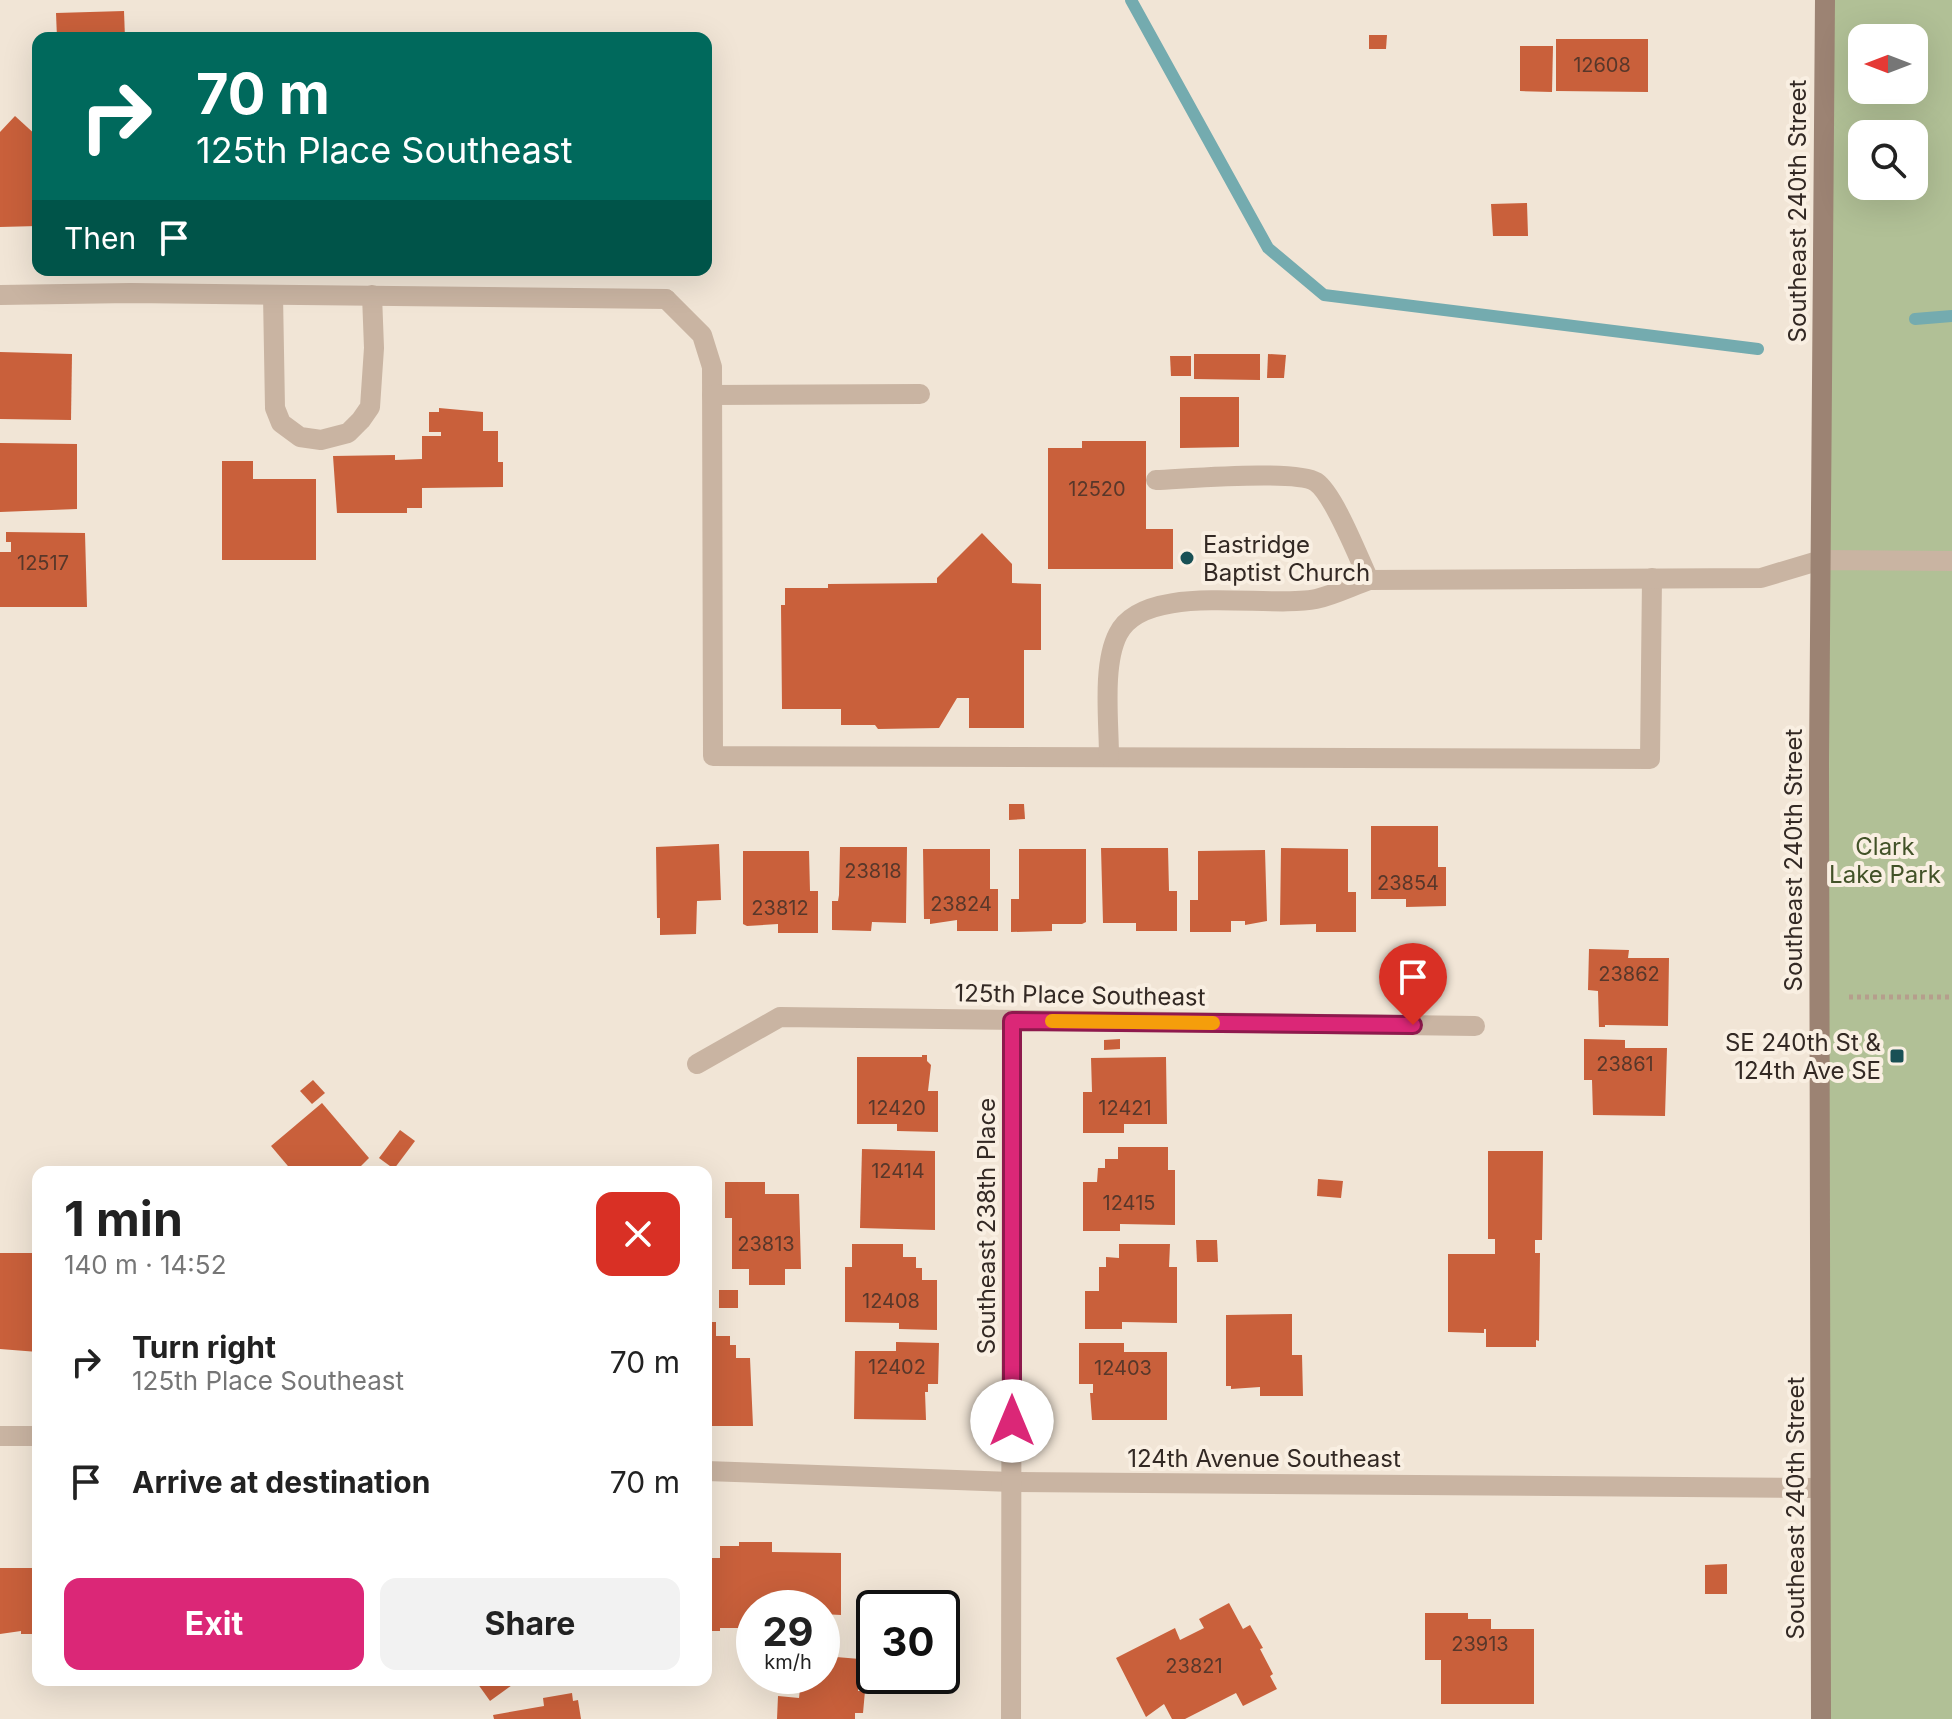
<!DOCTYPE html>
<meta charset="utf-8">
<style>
:root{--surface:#fff;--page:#f2f2f2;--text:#222;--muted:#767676;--accent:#db2777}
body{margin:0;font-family:Inter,sans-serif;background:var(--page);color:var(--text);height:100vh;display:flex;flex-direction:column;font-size:30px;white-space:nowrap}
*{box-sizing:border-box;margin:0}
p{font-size:26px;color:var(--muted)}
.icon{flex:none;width:44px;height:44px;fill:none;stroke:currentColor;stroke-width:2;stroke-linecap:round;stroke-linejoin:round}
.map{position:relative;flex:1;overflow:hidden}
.panel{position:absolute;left:32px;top:1166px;width:680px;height:520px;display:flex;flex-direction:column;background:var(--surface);border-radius:16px;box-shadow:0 8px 32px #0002}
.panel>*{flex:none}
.hud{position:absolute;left:32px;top:32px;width:680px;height:244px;border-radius:16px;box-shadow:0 8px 32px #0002;background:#00695c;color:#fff;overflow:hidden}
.needle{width:52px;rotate:270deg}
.buttons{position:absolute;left:1848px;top:24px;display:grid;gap:16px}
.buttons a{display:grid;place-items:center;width:80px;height:80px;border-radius:16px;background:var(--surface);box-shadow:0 8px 32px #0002;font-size:40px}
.speed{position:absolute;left:736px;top:1590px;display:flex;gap:16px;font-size:40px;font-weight:700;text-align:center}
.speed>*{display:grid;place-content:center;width:104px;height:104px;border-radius:50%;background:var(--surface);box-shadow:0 8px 32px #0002;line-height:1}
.speed small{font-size:20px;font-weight:400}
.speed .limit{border:4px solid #111;border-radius:12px;background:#fff;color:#111}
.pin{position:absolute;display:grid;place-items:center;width:68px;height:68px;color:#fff;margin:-82px -34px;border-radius:50% 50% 50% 0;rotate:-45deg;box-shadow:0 0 8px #0007}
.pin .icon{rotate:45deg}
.me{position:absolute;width:88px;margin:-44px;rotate:0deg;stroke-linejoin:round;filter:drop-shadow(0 0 6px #0008)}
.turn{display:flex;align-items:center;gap:28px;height:168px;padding:0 32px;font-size:36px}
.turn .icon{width:104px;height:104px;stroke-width:2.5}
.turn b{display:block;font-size:56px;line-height:68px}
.then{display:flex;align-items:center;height:76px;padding:0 32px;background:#0003;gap:16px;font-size:30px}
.round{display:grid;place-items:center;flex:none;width:84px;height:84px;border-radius:16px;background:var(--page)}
.head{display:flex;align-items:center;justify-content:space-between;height:136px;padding:0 32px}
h1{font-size:48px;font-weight:700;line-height:60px}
.action{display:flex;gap:16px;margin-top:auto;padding:16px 32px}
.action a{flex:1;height:92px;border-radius:16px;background:var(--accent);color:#fff;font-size:32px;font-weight:700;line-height:92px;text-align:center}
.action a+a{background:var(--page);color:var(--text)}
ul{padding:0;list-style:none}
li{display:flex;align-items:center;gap:24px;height:120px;padding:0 32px}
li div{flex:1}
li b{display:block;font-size:30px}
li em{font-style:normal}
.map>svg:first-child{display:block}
.green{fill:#b1c096;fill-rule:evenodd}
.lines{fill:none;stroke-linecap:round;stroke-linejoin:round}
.stream{stroke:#74abaf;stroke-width:12}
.building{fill:#c9603b}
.path{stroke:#b59e8c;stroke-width:5;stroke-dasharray:4 4;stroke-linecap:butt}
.service{stroke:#c9b4a2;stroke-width:20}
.minor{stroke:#c9b4a2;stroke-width:20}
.secondary{stroke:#9c8373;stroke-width:20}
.route-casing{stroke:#8e194d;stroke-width:20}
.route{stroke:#db2777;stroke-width:14}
.slow{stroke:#f59e0b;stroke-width:14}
.poi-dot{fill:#195055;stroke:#f9efe2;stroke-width:3}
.labels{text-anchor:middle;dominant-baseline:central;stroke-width:8;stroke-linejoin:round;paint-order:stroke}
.number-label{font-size:20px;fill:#58372a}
.street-label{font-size:24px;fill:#332924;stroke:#f9efe2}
.poi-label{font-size:24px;fill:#332924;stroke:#f9efe2;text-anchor:start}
.park-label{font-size:24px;fill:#425228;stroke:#f9efe2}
</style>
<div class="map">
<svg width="1952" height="1719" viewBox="0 0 1952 1719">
<rect width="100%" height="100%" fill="#f1e5d6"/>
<path class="green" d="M1825,0h127v1719h-131zM1862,38h52v52h-52zM1862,134h52v52h-52z"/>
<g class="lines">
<g class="stream">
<path d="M1131,0l137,248 56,47 434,54"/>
<path d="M1915,319l37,-3"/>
</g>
</g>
<g class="building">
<path d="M124,11l1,27h-68l-1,-25z"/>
<path d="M1369,35h18l-1,14h-17z"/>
<path d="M1556,39h92v53l-92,-1z"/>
<path d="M1520,46h33l-1,46 -32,-1z"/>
<path d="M15,116l23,21v89l-38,1v-95z"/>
<path d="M1527,203l1,33h-35l-2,-32z"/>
<path d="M0,352l72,2 -1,66 -71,-1z"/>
<path d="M1194,354h66v26l-66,-1z"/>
<path d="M1268,354l18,1 -2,23h-17z"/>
<path d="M1170,356h21v20h-20z"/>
<path d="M1180,397h59v50l-59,1z"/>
<path d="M439,408l44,4v19h15v31h5v25l-81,1v20h-15v5h-70l-4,-57 62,-1v5l27,-1v-23h19v-4h-12v-20h10z"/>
<path d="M1082,441h64v88h27v40h-125v-121h34z"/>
<path d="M0,443l77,1v65l-77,3z"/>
<path d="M222,461h31v18h63v81h-94z"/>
<path d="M6,532l79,1 2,74h-87v-55h11v-10h-5z"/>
<path d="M982,533l30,31v19l29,1v66h-17v78h-55v-30h-12l-18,30 -61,1 -3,-4h-34v-16h-59l-1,-104h4v-17h43v-4l109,-1v-5z"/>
<path d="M1009,804h15l1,15 -16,1z"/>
<path d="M1371,826h67v41h8v39l-40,1v-8h-35z"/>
<path d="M719,844l2,56 -24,1 -1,33 -36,1v-17h-3l-1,-71z"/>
<path d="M840,847h67l-1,76 -34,-1 -1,9 -39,-1v-29h6l1,-6z"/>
<path d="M1101,848h67l1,43h8v40h-41v-8h-33z"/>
<path d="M1281,848l67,1v43h8v40h-40v-8l-36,1z"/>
<path d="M923,849h67v40h8v42h-41v-11l-27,4v-5h-6z"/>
<path d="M1019,849h67v73l-4,2h-30v7l-41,1v-33h8z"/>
<path d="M1265,850l2,71 -22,4v-4h-14v11h-41v-32h8v-49z"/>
<path d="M743,851h66l1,40h8v42h-40v-9l-31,2 -4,-2z"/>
<path d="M1589,949l40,1 -1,8h41l-1,68 -63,-1v2h-6l-1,-36 -10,-1z"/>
<path d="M1120,1039v10l-16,1v-10z"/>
<path d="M1584,1039l41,1v8h42l-2,68 -72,-1 -1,-35h-8z"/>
<path d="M922,1055h5v6l4,4 -3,26h10v41l-41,-1v-7h-40v-67h65z"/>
<path d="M1166,1057l1,67h-43v9h-41v-41h9l-1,-34z"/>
<path d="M313,1080l12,13 -13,11 -12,-13z"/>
<path d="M322,1103l47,55 -14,14h-62l-22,-26z"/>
<path d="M400,1130l15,11 -21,28 -15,-11z"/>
<path d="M1118,1147h50v23h7v55l-55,-1v7h-37v-49h14l1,-14h7v-9h13z"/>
<path d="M862,1149l73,2v79l-75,-2z"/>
<path d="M1488,1151h55l-1,89h-7v13h5l-1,88 -3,-1v7h-50v-18h-2v4l-36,-1v-78h47v-15h-7z"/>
<path d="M1318,1179l25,2 -2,17 -24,-2z"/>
<path d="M725,1182h40v12h34l2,75h-16v16h-36v-16h-17v-51h-7z"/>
<rect x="706" y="1183" width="5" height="41"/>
<path d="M1196,1240h21l1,22h-21z"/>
<path d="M852,1244h51v13h13v11h6v12h15v50l-38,-1v-6l-54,-1v-55h7z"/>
<path d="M1119,1244h51l-1,23h8v56l-55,-1v7h-37v-38h14v-24h7v-10l13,1z"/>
<path d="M0,1253h38v99l-38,-3z"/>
<rect x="719" y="1290" width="19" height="18"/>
<path d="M1292,1314v41h10l1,41h-43v-9l-29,2v-3h-5v-71z"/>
<path d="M706,1322h10v14h14v9h6v13h14l3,68h-43v-25h-4z"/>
<path d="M896,1342l43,1 -1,41h-10v8h-3l1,28 -72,-1 1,-68h41z"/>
<path d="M1079,1343h45v9h43v68h-75l-2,-27h3v-9h-14z"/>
<path d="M739,1542h33v10l69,1v62l-19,-1v-6h-68v20h-34v3h-14v-73h14v-12h19z"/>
<path d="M1727,1564v30h-22v-29z"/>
<path d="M0,1568h38v66h-17v-3l-21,3z"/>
<path d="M1229,1603l14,26 7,-4 13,23 -3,1 13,25 -3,2 7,13 -34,17 -7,-13 -51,26h-13l-8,-15 -18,13 -30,-59 59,-30 5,12 24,-12 -5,-9z"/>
<path d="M1425,1613h43v6h23v10h43v75h-93v-44h-16z"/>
<path d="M824,1656l36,3 -2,32h7l-2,22h-8v6h-78l1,-23 21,2 2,-18 21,1z"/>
<path d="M475,1680h44l-29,21z"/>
<path d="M572,1693l1,8 5,-1 3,19h-87l-1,-4 51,-9 -1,-8z"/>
</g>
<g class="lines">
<path class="path" d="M1849,997h103"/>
<g class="service">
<path d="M273,295l2,113 6,15 19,14 21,3 27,-7 13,-13 9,-13 4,-59 -2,-53"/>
<path d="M666,299l36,36 10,32 1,389 937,3 2,-181"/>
<path d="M712,395l208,-1"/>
<path d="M1156,480c29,-1 140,-11 160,2 18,12 43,77 53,98"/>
<path d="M1109,757c0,-35 -7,-92 9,-123 26,-53 148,-25 198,-35 18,-4 36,-13 53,-19l392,-2 60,-18 131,1"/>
</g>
<g class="minor">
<path d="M0,295l131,-2 535,6"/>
<path d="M697,1064l83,-47 695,9"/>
<path d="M0,1436h38"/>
<path d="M706,1471l306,11 809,6"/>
<path d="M1011,1719l1,-698"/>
</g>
<path class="secondary" d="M1821,1719l-2,-955 6,-764"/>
</g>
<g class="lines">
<g class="route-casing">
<path id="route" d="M1012,1421v-400l401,4"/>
</g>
<use href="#route" class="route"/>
<path class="slow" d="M1052,1021l161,2"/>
</g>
<g class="poi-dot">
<circle cx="1187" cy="558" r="8"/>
<rect x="1889" y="1048" width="16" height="16" rx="4"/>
</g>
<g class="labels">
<g class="number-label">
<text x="1602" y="65">12608</text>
<text x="1097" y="489">12520</text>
<text x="43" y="563">12517</text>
<text x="873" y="871">23818</text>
<text x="1408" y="883">23854</text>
<text x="961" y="904">23824</text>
<text x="780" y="908">23812</text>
<text x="1629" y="974">23862</text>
<text x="1625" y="1064">23861</text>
<text x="897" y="1108">12420</text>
<text x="1125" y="1108">12421</text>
<text x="898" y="1171">12414</text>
<text x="1129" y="1203">12415</text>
<text x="766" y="1244">23813</text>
<text x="891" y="1301">12408</text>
<text x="897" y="1367">12402</text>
<text x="1123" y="1368">12403</text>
<text x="1480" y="1644">23913</text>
<text x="1194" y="1666">23821</text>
</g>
<g class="street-label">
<text transform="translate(1797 211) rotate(-90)">Southeast 240th Street</text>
<text transform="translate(1793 860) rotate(-90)">Southeast 240th Street</text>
<text transform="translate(1080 995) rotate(1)">125th Place Southeast</text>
<text transform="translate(986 1226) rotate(-90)">Southeast 238th Place</text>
<text x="1264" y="1458">124th Avenue Southeast</text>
<text transform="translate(1795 1508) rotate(-90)">Southeast 240th Street</text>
</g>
<g class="poi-label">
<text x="1203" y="544">Eastridge<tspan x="1203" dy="28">Baptist Church</tspan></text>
<text x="1881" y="1042" text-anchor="end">SE 240th St &amp;<tspan x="1881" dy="28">124th Ave SE</tspan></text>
</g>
<g class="park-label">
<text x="1885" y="846">Clark<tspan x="1885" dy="28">Lake Park</tspan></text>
</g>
</g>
</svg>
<div class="buttons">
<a><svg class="needle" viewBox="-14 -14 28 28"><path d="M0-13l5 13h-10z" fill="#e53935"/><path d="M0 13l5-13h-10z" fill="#767676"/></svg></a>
<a><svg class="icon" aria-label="search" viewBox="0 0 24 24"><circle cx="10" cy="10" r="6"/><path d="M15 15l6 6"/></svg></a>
</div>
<div class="speed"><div>29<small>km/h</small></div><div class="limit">30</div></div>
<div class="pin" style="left:1413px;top:1025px;background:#d93025"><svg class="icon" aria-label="arrive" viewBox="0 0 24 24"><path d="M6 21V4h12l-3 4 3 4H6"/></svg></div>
<svg class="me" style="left:1012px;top:1421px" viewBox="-20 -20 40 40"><circle r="19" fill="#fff"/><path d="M0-13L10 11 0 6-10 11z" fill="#db2777"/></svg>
<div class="hud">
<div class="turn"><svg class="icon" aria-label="right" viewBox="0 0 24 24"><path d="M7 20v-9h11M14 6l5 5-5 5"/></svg><div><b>70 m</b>125th Place Southeast</div></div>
<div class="then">Then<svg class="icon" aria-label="arrive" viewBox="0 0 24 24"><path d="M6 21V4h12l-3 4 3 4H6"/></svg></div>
</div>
<section class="panel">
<div class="head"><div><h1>1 min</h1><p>140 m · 14:52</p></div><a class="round" style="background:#d93025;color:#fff"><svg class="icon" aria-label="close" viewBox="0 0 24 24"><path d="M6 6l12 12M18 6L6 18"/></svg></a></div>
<ul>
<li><svg class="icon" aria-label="right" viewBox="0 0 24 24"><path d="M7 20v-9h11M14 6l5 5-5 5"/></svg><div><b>Turn right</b><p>125th Place Southeast</p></div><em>70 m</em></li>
<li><svg class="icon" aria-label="arrive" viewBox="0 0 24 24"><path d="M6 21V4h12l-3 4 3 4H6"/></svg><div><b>Arrive at destination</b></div><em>70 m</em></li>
</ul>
<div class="action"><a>Exit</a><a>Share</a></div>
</section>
</div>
